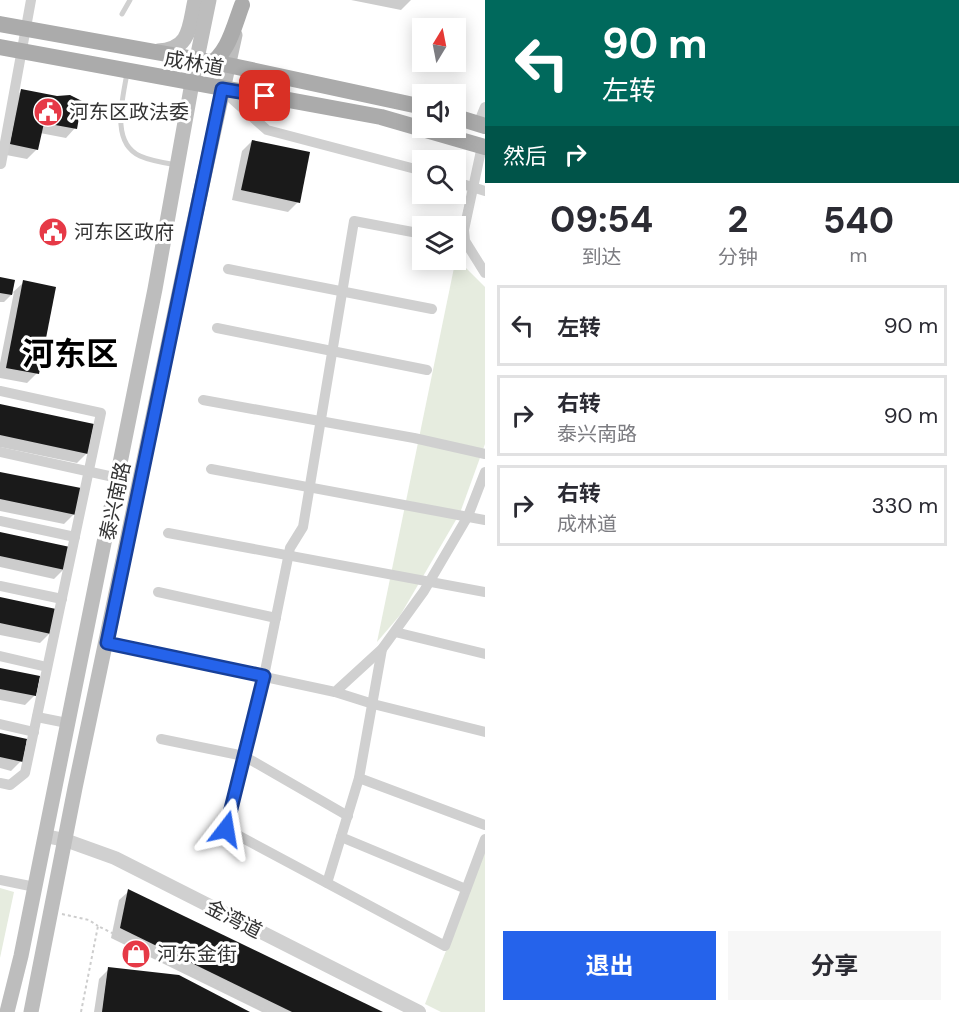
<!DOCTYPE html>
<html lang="zh">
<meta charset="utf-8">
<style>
:root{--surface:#fff;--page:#f7f7f7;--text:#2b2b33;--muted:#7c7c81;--line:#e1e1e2;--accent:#2563eb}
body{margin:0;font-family:"DM Sans","Noto Sans SC",sans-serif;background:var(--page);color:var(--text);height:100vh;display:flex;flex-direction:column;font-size:22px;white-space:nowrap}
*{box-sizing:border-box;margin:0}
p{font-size:20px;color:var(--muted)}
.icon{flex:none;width:33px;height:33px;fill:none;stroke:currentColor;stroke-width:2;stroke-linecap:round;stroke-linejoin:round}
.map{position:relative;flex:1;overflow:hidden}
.side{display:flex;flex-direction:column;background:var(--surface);width:474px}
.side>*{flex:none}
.banner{background:#00695c;color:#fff;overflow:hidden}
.needle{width:39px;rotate:10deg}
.buttons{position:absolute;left:412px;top:18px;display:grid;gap:12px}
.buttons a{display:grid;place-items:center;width:54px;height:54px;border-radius:0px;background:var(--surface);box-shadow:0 3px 15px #0003;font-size:30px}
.pin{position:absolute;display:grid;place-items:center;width:51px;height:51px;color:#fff;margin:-26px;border-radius:12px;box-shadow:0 3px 9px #0006}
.me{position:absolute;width:66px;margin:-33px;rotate:14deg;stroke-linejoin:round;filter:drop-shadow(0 0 4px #0008)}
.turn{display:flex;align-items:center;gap:21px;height:126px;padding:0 18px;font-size:27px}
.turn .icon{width:78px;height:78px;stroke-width:2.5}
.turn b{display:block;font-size:42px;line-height:51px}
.then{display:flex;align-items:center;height:57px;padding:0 18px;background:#0003;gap:12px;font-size:22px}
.eta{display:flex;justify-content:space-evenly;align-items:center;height:102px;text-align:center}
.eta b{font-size:36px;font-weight:700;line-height:42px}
.cta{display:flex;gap:12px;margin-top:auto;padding:12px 18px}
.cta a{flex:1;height:69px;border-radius:0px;background:var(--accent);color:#fff;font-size:24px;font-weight:700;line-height:69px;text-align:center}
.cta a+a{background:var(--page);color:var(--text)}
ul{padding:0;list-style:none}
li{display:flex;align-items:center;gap:18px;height:81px;margin:0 12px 9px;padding:0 6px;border:3px solid var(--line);border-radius:0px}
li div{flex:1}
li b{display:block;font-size:22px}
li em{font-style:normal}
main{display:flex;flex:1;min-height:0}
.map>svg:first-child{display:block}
.green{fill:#e6ecdf}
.shadow{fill:#0003}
.building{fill:#1a1a1a}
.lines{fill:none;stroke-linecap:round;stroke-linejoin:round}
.path{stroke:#cdcdcd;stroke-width:2;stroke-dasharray:3 3;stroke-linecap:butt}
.service{stroke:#d0d0d0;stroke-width:5}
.minor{stroke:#d0d0d0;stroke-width:10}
.tertiary{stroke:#d0d0d0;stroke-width:14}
.secondary{stroke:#bdbdbd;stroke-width:15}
.primary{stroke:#ababab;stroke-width:16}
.route-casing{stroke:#184099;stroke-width:15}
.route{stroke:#2563eb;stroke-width:10}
.labels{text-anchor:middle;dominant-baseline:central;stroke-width:6;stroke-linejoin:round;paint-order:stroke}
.street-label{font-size:20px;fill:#333;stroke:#fff}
.poi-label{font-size:20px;fill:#333;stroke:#fff;text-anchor:start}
.town-label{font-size:32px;font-weight:bold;fill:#000;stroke:#fff}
</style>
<main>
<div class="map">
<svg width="485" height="1012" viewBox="0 0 485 1012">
<rect width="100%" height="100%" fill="#fff"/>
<g class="green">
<path d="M456,258l29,29v157l-25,69 -59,101 -24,28z"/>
<path d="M485,852v160h-44l-16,-8z"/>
<path d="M0,888l14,4 -14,66z"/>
</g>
<g class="shadow">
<path d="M351,0h60l-10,10z"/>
<path d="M21,91l36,7 18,30 -9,10 -26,-5 -3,16 -10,10 -26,-5 11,-53z"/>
<path d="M252,141l46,61 -10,10 -56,-12 10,-49z"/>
<path d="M0,279l11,15 13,-12 13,91 -10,10 -27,-5v-15l14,-71 -10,10h-4z"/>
<path d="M0,405l87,48 -10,10 -77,-16z"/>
<path d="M0,473l74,41 -10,10 -64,-13z"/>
<path d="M0,533l64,36 -10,10 -54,-12z"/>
<path d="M0,599l50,34 -10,10 -40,-8z"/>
<path d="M0,670l35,25 -10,10 -25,-5z"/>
<path d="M0,735l21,26 -10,10 -11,-3z"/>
<path d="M129,891l250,121h-117l-151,-74 8,-38z"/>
<path d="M109,969l137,43h-152l5,-33z"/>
</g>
<g class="building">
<path d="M21,89l36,7 13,-1 12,6 -5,28 -33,-6 -6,27 -28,-6z"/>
<path d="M252,140l58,12 -10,51 -59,-13z"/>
<path d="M0,277l15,3 -3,15 -12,-2z"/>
<path d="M23,280l33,7 -17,87 -33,-6z"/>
<path d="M0,404l94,20 -6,30 -88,-19z"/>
<path d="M0,472l81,16 -5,27 -76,-16z"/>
<path d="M0,532l70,15 -5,23 -65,-14z"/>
<path d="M0,597l56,12 -5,25 -51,-11z"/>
<path d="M0,668l40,8 -4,20 -36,-7z"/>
<path d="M0,733l27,6 -4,23 -23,-5z"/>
<path d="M128,889l255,123h-91l-172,-84z"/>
<path d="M108,967l71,8 71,37h-148z"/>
</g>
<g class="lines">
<g class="path">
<path d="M62,914l27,6 9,6"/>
<path d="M81,1012l17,-86 173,86"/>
</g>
<g class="service">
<path d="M122,14l8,-14"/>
<path d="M127,73c-4,25 -17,69 13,83 11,5 25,7 37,9"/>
</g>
<g class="minor">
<path d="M222,90l45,40 156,41"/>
<path d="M478,124l7,-17"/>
<path d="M482,146l-18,84 1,11 20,32"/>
<path d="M1,164l30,-164"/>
<path d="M456,182l29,9"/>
<path d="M423,234l-69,-13 -51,306 -13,21 -26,128 -38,153 219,117 40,-107"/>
<path d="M228,269l204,40"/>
<path d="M217,328l210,42"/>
<path d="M0,391l101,22 -76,360 -15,12 -10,-2"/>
<path d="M203,400l211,38 71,16"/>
<path d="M0,452l118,26"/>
<path d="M211,469l274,51"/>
<path d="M0,521l75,16"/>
<path d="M168,533l317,59"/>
<path d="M0,586l62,13"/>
<path d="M158,592l118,26"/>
<path d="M395,632l90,22"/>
<path d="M107,643l228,49 47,-43 42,-58 44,-75 17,-44"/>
<path d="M0,656l47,11"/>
<path d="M335,692l38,12 112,28"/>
<path d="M37,717l30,6"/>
<path d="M0,724l34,8"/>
<path d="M161,739l83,17 104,60"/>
<path d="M359,778l126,47"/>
<path d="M341,837l125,52"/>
<path d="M0,880l35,7"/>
<path d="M327,883l32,-105 23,-129"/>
</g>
<path class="tertiary" d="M45,836l20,4 50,18 304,154"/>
<g class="secondary">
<path d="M158,51c33,-2 31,-24 37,-51"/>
<path d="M7,1012l14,-56 134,-667 37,-206 17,-83"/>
<path d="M31,1012l44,-224 116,-552 44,-201"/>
</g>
<g class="primary">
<path d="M0,24l228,41 195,42"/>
<path d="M0,47l381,70 104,30"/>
<path d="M207,66c21,-11 27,-40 35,-61"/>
<path d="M456,117l29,9"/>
</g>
</g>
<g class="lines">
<g class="route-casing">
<path id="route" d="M226,829l38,-153 -157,-33 115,-554 43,7"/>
</g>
<use href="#route" class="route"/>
</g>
<defs>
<g id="civic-disc" transform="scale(1.5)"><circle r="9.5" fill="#e63946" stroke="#fff"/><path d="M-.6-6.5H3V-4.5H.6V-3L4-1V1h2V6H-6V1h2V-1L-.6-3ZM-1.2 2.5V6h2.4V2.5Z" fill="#fff"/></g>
<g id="shop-disc" transform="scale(1.5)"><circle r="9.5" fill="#e63946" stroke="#fff"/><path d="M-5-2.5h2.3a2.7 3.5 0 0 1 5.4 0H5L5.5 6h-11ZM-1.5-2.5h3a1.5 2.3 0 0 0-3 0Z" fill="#fff"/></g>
</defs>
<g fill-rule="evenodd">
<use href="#civic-disc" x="48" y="112"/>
<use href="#civic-disc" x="53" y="232"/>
<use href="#shop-disc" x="136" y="954"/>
</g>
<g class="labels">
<g class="street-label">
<text transform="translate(194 63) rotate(10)">成林道</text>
<text transform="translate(115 501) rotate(-78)">泰兴南路</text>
<text transform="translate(234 919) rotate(27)">金湾道</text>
</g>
<g class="poi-label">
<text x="69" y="112">河东区政法委</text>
<text x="74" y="232">河东区政府</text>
<text x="157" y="954">河东金街</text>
</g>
<g class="town-label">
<text x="70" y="354">河东区</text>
</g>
</g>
</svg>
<div class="buttons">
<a><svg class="needle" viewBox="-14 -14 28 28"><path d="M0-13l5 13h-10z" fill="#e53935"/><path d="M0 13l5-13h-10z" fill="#7c7c81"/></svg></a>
<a><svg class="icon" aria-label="sound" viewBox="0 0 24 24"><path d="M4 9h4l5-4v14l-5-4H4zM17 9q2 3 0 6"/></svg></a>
<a><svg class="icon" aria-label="search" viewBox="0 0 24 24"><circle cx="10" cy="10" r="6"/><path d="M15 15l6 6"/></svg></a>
<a><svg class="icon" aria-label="layers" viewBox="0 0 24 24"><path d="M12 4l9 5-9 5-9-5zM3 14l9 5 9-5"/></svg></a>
</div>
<div class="pin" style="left:265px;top:96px;background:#d93025"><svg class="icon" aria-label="arrive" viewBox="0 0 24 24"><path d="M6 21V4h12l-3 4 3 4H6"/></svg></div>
<svg class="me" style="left:226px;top:829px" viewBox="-20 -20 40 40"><path d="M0-17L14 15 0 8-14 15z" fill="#2563eb" stroke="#fff" stroke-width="4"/></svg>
</div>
<section class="side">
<div class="banner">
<div class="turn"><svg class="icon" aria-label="left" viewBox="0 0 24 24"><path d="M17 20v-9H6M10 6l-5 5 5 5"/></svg><div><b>90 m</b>左转</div></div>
<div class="then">然后<svg class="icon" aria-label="right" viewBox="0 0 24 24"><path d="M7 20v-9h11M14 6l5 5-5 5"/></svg></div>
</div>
<div class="eta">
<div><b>09:54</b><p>到达</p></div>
<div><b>2</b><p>分钟</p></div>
<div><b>540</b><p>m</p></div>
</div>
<ul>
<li><svg class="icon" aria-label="left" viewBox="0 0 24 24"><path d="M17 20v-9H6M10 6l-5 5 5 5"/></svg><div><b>左转</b></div><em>90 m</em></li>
<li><svg class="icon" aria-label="right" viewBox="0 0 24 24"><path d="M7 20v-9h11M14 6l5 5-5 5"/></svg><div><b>右转</b><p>泰兴南路</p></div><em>90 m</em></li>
<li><svg class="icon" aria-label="right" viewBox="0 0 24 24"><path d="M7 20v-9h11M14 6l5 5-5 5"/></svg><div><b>右转</b><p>成林道</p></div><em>330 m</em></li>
</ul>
<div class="cta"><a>退出</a><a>分享</a></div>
</section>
</main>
